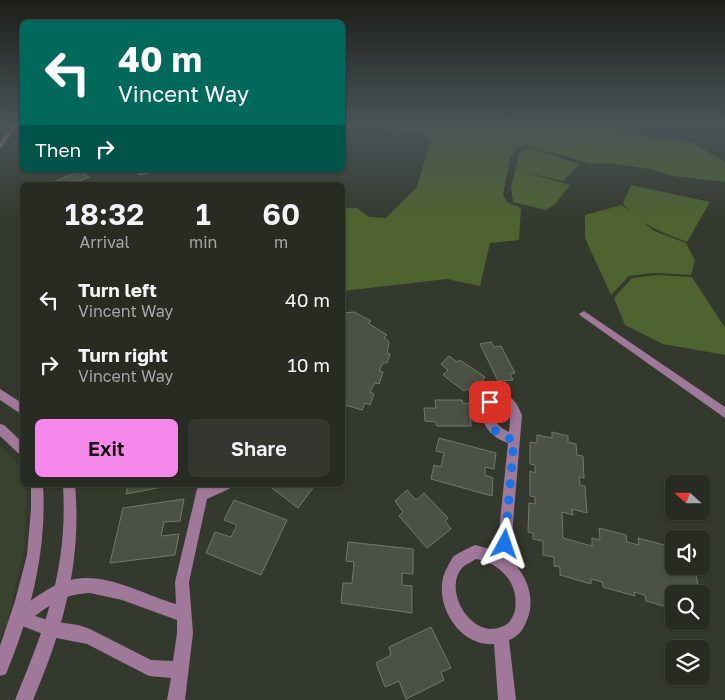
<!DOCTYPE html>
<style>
:root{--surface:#272b22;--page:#33372f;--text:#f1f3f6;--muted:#a4a7a5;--line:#434740;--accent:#f788eb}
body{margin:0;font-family:"Golos Text",sans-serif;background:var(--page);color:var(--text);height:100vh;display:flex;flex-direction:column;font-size:19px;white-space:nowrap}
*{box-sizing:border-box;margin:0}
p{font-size:16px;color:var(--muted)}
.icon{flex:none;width:28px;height:28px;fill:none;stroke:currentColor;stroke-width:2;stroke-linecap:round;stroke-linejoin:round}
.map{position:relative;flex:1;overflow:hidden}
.drawer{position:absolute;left:20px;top:182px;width:325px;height:305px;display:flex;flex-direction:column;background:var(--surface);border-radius:8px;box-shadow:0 1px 4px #0004,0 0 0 1px var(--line)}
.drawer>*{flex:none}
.top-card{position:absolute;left:20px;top:20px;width:325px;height:152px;border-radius:8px;box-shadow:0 1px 4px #0004,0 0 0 1px var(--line);background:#00695c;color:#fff;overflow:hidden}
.needle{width:32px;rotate:291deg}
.tools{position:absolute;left:665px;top:475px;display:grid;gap:10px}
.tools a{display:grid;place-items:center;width:45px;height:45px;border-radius:8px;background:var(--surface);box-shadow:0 1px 4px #0004,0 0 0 1px var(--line);font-size:25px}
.pin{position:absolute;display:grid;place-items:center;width:42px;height:42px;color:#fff;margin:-21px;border-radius:10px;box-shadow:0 2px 8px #0006}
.me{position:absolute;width:55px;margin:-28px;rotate:5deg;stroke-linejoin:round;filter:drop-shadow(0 0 4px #0008)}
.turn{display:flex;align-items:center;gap:18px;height:105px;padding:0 15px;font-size:22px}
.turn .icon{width:65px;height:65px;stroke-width:2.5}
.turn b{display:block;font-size:35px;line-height:42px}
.then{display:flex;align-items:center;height:48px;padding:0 15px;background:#0003;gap:10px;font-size:19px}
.eta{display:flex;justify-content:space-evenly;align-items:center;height:85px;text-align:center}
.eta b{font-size:30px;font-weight:600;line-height:35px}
.button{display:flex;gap:10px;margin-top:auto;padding:10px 15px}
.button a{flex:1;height:58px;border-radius:8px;background:var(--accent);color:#111;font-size:20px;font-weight:600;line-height:58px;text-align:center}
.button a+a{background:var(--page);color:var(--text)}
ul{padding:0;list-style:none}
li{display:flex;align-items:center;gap:15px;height:65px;padding:0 15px}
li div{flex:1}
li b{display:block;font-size:19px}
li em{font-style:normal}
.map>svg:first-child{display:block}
.built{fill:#39412f}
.green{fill:#4e632f}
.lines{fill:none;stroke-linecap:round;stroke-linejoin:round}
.stream{stroke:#350732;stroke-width:2.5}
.building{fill:#4b5144;stroke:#72786a}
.minor{fill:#a0789a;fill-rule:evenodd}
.tertiary{fill:#a0789a;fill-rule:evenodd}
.route{stroke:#1a73e8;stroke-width:9;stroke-dasharray:0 16.2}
</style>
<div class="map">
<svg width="725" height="700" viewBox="0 0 725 700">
<rect width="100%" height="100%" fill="#34392d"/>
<path class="built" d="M0,445l19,21 3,19h2l3,8 -3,56 -16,72 -8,18z"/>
<g class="green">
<path d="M351,125c26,0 52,-2 78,0 18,0 36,7 53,0h116l42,11 37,3 16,4 32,19v20l-52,-6 -23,-7 -41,-6 -16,1 -67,-18 -9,1 -7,11 -7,36 4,8 14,6 -2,32 -29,3 -10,43 -33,-7 -104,12v-83h14l12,9 17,1 31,-31 13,-44 -7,-9z"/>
<path d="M530,148l50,16 -17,17 -40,-9 47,13 -16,20 -8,5 -33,-8 -2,-15 9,-36z"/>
<path d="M631,185l79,17 -23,40c-23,-9 -50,-18 -64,-39z"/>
<path d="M622,205l32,26 32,12 9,17 -4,15 -37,-2 -25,3 -18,19 -26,-57v-23z"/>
<path d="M658,275l34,2 33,51v27l-62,-11 -38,-19 -11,-27 18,-20z"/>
</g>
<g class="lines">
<path class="stream" d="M10,139l12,-4"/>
</g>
<g class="building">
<path d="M126,170h35l-22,5 -5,-5 -6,2z"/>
<path d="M79,171l10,6 -18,8h-18l-2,-2z"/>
<path d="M354,312l17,9 -3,2 19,12 -3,2 5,5 -2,11 3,1 -3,9h-4l-4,8 4,1 -4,12 -4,-1 -5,9 4,2 -4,11 -5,-2 -3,7 -20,-6v-91z"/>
<path d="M491,342l3,5 7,-1 14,27 -5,1 3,6 -15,1 -18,-37z"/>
<path d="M449,356l8,6 3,-2 25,17 -12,16 -6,-4 -3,2 -21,-16 5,-5 -7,-6z"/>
<path d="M435,400h27l1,3 7,1 1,22h-34l-1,-4 -11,-1 -1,-13h12z"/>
<path d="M552,432l16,4v6l8,2 1,11 6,1 1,22 -5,-1 1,8 5,1 2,27 -15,-4 1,6 -11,-3 1,26 29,8v-8l8,2 -1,-12 27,7 1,7 12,3 -1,-7 30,8 1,6 5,1v13h20l6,28h-26v15l-28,-8 -1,-6 -11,-3 1,4 -32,-9 -1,-5 -11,-3v5l-31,-9v-8l-6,-1v-9l-11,-2v-14l-10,-2v-6l-5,-1 1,-29 6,1v-7l-5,-1v-25l5,2v-8l-5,-1v-22l7,1v-8l15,3z"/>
<path d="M439,438l57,15 -2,16 -9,-2v8l8,3 -1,18 -61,-17 3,-14 7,2 3,-14 -8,-2z"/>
<path d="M128,485h45l-47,9z"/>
<path d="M268,485h47l-17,23z"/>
<path d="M407,490l9,10 8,-7 24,25 -3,3 6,8 -24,19 -28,-32 4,-4 -8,-11z"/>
<path d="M184,499l-4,22 -16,1 -3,14 18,-2 -4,21 -65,8 13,-55z"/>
<path d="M234,500l53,20 -26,55 -55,-22 9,-21 16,5 6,-12 -13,-5z"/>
<path d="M348,542l65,7v25l-11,-1v12l10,1v27l-71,-10 2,-20h9l2,-21 -8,-1z"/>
<path d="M431,627l20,41 -10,4 3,8 -38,19 -7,-18 -14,6 -9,-24 15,-8 -2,-8z"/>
</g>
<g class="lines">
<g class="minor">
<path d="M584,311l141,96v11l-144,-102 -2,-2z"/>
<path d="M499,394c13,0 18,9 23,21l-12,144c17,16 26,39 17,61 -4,10 -8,16 -18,20l7,60h-18l-4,-56c-38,3 -65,-48 -46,-78 2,-4 4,-8 6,-10 6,-4 14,-8 21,-11l22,6 11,-108c-17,-6 -25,-16 -28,-34l6,-9zM499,403c14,3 11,18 10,29 -11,-5 -15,-11 -17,-22zM476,559c26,5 43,25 39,51 -2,8 -6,15 -14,17 -3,1 -7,2 -11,2 -25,-2 -46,-42 -27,-62 3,-3 9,-5 13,-8z"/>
<path d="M198,485h33l-2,4 -22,10 -18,83 4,51 -8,67h-18l4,-22 -22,-2 -62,-32 -36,-7 -37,-14 -3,-5 3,-5c18,-13 38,-30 61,-34 34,-6 69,16 101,25l-1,-22zM90,593l32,7 55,20v13l-4,28 -22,-1 -61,-31 -12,-4 -27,-4 -16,-5c19,-14 31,-22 55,-23z"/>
</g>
<g class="tertiary">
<path d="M12,125h5l-15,22 -2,1v-6z"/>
<path d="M0,389l22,14v11l-4,-2 -18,-12z"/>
<path d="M0,424l4,1 18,17v12l-4,-1 -18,-17z"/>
<path d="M31,485h12c4,65 -12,129 -37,189l-6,2v-30l15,-45 12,-46 4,-46z"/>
<path d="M63,485h12c7,77 -12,145 -42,215h-18c31,-75 53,-132 48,-215z"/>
</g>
</g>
<linearGradient id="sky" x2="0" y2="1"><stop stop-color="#1d1f19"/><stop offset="0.56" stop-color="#4a5457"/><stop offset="1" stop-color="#4a5457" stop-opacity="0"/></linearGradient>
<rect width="725" height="223" fill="url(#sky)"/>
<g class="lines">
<path class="route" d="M490,402l-4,7c2,19 10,25 28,31l-9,104"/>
</g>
</svg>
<div class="tools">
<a><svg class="needle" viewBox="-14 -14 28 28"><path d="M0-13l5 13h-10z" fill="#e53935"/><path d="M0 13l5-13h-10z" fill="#a4a7a5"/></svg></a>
<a><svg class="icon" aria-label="sound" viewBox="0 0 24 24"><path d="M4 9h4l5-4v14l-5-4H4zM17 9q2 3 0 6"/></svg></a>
<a><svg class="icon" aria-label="search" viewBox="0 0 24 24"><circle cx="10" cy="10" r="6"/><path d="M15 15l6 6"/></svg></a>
<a><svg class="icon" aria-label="layers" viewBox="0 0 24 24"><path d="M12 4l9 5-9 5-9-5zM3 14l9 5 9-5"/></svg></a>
</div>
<div class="pin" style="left:490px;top:402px;background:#d93025"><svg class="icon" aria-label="arrive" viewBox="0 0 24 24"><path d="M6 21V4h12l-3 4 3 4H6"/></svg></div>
<svg class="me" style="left:505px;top:544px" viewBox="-20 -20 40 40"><path d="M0-17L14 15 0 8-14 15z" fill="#1a73e8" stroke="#fff" stroke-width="4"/></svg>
<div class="top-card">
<div class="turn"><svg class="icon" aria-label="left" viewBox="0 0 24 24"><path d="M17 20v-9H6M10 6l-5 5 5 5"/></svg><div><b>40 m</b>Vincent Way</div></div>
<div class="then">Then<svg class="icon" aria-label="right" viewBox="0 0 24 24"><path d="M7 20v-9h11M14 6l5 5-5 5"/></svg></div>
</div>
<section class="drawer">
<div class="eta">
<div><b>18:32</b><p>Arrival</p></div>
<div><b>1</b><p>min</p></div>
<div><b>60</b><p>m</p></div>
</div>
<ul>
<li><svg class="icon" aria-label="left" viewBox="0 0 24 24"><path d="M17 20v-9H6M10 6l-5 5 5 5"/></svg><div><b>Turn left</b><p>Vincent Way</p></div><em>40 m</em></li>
<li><svg class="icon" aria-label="right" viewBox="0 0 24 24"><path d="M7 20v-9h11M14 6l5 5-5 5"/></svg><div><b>Turn right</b><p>Vincent Way</p></div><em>10 m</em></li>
</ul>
<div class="button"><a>Exit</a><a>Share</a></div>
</section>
</div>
